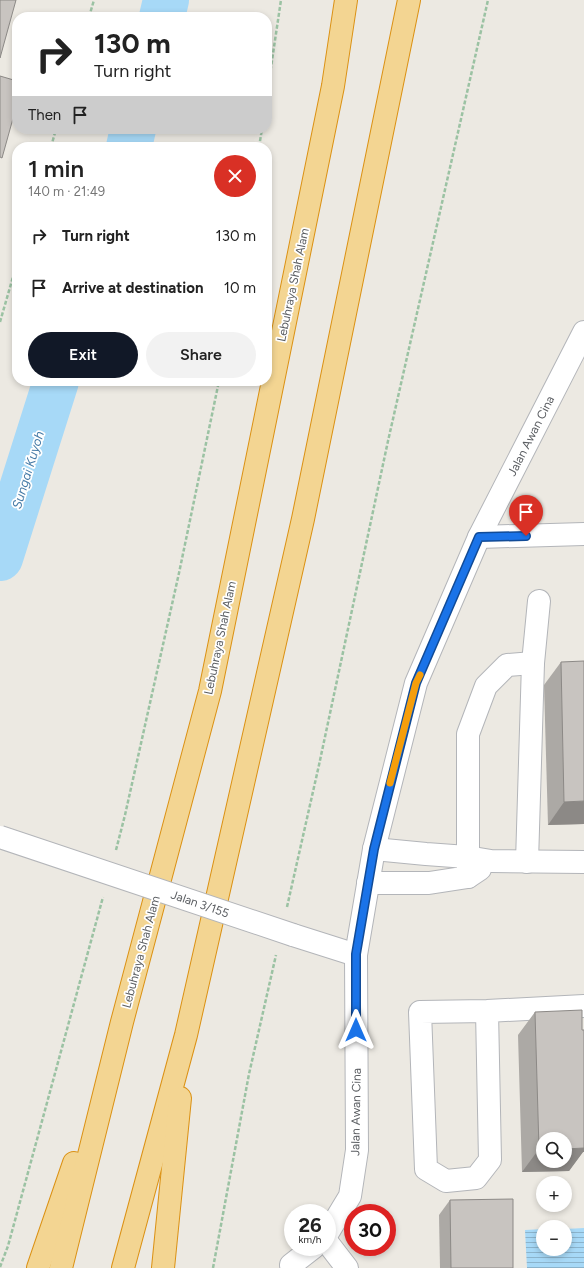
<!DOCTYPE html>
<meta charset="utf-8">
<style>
:root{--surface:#fff;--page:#f2f2f2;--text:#222;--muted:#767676;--accent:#111827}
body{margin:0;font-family:Figtree,sans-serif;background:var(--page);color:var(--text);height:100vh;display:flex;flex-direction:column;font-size:15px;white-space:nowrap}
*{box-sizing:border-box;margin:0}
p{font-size:13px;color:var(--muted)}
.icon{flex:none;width:22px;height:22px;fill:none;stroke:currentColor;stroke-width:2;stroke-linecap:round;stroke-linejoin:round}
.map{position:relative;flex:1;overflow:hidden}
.details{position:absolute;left:12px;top:142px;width:260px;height:244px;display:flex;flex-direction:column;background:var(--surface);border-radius:16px;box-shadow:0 2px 6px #0003}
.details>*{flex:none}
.guide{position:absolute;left:12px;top:12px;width:260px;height:122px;border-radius:16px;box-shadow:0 2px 6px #0003;background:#fff;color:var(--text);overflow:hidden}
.fabs{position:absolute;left:536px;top:1132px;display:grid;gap:8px}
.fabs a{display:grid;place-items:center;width:36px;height:36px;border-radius:50%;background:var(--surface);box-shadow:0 2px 6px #0003;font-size:20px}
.speed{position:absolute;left:284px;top:1204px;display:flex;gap:8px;font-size:20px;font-weight:700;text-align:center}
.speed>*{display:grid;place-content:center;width:52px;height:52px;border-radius:50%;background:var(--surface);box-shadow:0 2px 6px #0003;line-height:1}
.speed small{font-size:10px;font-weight:400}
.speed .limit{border:6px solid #d22;background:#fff;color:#111}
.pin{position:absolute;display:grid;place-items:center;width:34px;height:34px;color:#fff;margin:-41px -17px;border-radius:50% 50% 50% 0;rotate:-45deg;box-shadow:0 0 4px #0007}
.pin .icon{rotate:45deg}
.me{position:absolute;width:44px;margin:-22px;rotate:0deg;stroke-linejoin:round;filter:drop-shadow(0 0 3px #0008)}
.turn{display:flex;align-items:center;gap:14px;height:84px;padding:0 16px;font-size:18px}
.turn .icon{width:52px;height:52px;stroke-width:2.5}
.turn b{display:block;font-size:28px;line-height:34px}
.then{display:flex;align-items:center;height:38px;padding:0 16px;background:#0003;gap:8px;font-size:15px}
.round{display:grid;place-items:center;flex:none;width:42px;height:42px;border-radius:21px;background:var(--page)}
.headline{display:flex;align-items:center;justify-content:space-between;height:68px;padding:0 16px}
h1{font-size:24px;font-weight:600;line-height:30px}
.cta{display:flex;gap:8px;margin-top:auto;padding:8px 16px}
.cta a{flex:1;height:46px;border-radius:24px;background:var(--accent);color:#fff;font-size:16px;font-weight:600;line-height:46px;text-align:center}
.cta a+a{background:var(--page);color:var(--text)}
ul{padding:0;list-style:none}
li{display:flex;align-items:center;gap:12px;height:52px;padding:0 16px}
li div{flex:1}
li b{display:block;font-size:15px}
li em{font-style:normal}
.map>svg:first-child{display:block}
.water{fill:url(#water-rules)}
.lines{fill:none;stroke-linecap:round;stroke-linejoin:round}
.river{stroke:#a7d9f7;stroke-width:46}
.minor-casing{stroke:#b3b5b9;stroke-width:24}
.highway-casing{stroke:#db9113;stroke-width:24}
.path{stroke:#9bc2a3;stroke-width:2.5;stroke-dasharray:4 2;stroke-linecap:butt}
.minor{stroke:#fff;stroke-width:22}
.highway{stroke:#f3d592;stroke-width:22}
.minor-bridge-casing{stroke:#b3b5b9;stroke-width:24;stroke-linecap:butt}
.minor-bridge{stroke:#fff;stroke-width:22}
.wall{fill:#aca9a5}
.shaded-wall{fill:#8c8986}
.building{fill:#c8c4c0;stroke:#8c8986}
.route-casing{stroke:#114b97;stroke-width:10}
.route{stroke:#1a73e8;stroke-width:7}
.slow{stroke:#f59e0b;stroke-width:7}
.labels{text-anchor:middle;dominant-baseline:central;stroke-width:3.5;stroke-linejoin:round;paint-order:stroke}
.street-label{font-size:12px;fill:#5b5e62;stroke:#fff}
.water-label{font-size:13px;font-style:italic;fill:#467ba7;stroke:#fff}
</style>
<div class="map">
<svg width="584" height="1268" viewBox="0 0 584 1268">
<defs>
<pattern id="water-rules" width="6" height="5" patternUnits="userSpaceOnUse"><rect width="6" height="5" fill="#a7d9f7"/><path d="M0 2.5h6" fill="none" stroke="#8bb3cb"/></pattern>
</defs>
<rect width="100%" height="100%" fill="#ece9e2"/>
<path class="water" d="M584,1228v40h-57l-2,-38 18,-1v20h22v-20z"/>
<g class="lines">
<g class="river">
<path d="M162,17l4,-17"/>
<path d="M129,147l4,-18"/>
<path d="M0,558l56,-177"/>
</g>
<g class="minor-casing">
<g id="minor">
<path d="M479,537l105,-3"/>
<path d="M374,849l52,5 41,3 24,4 93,1"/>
<path d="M527,862l6,-199 6,-62"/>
<path d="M468,877v-143l18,-48 21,-21 26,-2"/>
<path d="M368,883h61l39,-6 12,-8"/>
<path d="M293,935l63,20"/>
<path d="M487,1011l3,149 -14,18 -30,3 -20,-12 -6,-157 67,-1 97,-5"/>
<path d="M327,1234l23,-38 7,-46 -1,-195 18,-106 42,-166 63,-146 105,-205"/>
<path d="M327,1242l20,26"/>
<path d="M291,1265l23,-18"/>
</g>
</g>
<g class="highway-casing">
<g id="highway">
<path d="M38,1268l36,-105"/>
<path d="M61,1268l61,-246 88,-331 123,-605 13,-86"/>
<path d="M123,1268l63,-233 117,-516 106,-519"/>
<path d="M163,1268l17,-170"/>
</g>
</g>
<g class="path">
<path d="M89,17l5,-17"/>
<path d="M267,94l14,-94"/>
<path d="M51,147l5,-18"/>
<path d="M259,147l3,-18"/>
<path d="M0,322l17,-59"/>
<path d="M116,850l9,-35 54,-242 40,-192"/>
<path d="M287,907l32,-142 69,-324 100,-441"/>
<path d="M0,1267l8,-21 95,-349"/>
<path d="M213,1268l36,-194 27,-119"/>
</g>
<use href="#minor" class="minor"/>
<use href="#highway" class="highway"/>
<g class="minor-bridge-casing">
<path id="minor-bridge" d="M0,837l293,98"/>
</g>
<use href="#minor-bridge" class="minor-bridge"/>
</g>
<g class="wall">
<path d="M561,662l23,162 -36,1 -4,-140z"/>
<path d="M535,1012l47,18h2v122h-1l-14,19 -47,1 -4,-137z"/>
<path d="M450,1200l63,68h-73l-1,-53z"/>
</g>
<g class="shaded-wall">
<path d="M584,801v23l-36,1 16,-23z"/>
<path d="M584,1131v21h-1l-14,19 -47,1 17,-23h4v12h22v-12z"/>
</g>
<g class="building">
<path d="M0,0h16l-16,58z"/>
<path d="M0,76l17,5v23l-15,54 -2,-1z"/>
<path d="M584,661v140l-20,1 -3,-140z"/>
<path d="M582,1010v20h2v118l-19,1v-10h-22v10h-4l-4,-137z"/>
<path d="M513,1199v69h-62l-1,-68z"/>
</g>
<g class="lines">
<g class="route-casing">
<path id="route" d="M356,1030v-76l18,-105 42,-166 63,-146 47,-1"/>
</g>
<use href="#route" class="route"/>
<path class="slow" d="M390,783l26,-100 4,-8"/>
</g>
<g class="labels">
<g class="street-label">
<text transform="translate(293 285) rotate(-78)">Lebuhraya Shah Alam</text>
<text transform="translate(531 436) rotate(-63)">Jalan Awan Cina</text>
<text transform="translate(220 638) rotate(-78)">Lebuhraya Shah Alam</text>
<text transform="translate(200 904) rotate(19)">Jalan 3/155</text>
<text transform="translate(141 952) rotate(-75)">Lebuhraya Shah Alam</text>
<text transform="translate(356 1112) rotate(-89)">Jalan Awan Cina</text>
</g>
<g class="water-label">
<text transform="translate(28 470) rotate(-73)">Sungai Kuyoh</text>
</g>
</g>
</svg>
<div class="fabs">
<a><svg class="icon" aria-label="search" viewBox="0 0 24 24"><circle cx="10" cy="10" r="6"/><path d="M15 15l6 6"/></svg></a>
<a>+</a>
<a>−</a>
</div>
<div class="speed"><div>26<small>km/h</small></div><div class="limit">30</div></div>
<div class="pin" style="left:526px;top:536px;background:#d93025"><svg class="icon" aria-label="arrive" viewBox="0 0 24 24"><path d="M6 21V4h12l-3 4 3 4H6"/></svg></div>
<svg class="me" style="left:356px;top:1030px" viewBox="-20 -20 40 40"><path d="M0-17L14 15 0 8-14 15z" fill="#1a73e8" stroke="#fff" stroke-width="4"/></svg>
<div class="guide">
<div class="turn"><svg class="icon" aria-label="right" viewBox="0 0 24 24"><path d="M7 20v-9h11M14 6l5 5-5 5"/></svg><div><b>130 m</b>Turn right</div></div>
<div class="then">Then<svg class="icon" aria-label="arrive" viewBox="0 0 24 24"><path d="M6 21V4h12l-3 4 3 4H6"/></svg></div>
</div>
<section class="details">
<div class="headline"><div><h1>1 min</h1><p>140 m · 21:49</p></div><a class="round" style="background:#d93025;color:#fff"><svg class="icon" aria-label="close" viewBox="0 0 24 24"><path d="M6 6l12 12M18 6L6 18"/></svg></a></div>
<ul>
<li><svg class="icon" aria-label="right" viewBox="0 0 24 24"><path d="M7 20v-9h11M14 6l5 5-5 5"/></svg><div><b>Turn right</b></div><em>130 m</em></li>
<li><svg class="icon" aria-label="arrive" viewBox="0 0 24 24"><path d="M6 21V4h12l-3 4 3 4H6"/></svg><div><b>Arrive at destination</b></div><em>10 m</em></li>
</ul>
<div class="cta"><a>Exit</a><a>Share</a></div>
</section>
</div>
